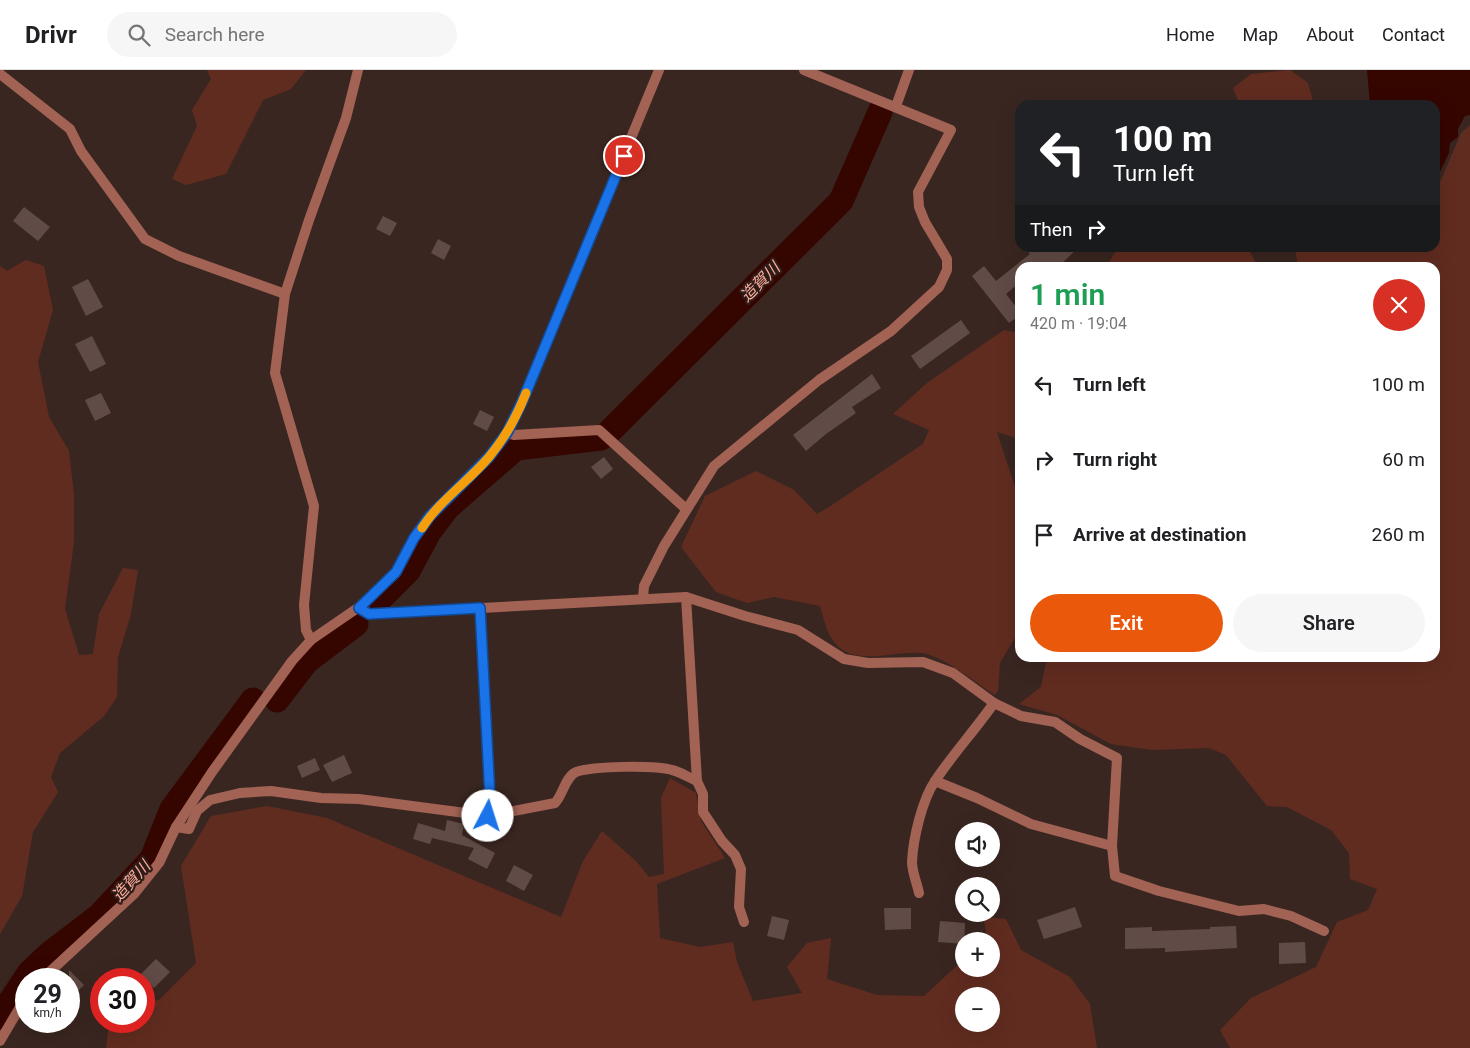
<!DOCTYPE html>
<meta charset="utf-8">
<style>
:root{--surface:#fff;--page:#f6f6f6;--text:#202124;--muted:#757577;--line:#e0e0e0;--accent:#ea580c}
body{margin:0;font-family:Roboto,"Noto Sans JP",sans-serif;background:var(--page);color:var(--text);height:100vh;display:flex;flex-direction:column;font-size:19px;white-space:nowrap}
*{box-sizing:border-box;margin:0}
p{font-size:16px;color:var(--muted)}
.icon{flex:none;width:28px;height:28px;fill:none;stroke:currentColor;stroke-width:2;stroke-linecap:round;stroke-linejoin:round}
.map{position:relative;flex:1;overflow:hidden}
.side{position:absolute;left:1015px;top:192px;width:425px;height:400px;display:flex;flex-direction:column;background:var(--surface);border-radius:15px;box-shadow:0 5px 20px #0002}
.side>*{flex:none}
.banner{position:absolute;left:1015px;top:30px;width:425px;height:152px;border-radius:15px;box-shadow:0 5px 20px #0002;background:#202124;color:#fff;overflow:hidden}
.controls{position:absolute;left:955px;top:752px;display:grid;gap:10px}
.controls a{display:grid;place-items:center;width:45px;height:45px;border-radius:50%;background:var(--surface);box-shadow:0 5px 20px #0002;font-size:25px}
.speed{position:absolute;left:15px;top:898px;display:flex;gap:10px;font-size:25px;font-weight:700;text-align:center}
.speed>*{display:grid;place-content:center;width:65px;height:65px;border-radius:50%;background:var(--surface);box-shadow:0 5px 20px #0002;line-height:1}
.speed small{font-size:12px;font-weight:400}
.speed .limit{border:8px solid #d22;background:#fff;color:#111}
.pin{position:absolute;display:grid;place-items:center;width:42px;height:42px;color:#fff;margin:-21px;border:2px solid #fff;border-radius:50%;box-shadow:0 1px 5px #0007}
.me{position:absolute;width:55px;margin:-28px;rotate:5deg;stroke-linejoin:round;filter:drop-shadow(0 0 4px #0008)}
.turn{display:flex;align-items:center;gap:18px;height:105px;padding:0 15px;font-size:22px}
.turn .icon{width:65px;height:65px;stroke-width:2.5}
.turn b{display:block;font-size:35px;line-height:42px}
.then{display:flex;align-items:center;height:48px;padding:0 15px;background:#0003;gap:10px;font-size:19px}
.round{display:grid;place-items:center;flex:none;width:52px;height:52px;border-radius:26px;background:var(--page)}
.headline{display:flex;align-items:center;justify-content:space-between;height:85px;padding:0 15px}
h1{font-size:30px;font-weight:600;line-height:38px;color:#1e9e55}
.primary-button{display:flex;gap:10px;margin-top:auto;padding:10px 15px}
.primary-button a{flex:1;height:58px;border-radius:30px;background:var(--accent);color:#fff;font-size:20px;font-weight:600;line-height:58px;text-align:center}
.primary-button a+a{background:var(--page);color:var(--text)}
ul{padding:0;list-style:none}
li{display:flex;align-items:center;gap:15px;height:75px;padding:0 15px}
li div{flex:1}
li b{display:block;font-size:19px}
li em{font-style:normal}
header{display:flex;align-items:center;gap:30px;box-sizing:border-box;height:70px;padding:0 25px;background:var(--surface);border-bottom:1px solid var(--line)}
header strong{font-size:24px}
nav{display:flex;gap:28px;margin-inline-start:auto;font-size:18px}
.search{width:350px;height:45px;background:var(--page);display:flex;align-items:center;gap:12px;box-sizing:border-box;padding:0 18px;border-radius:28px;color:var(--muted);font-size:19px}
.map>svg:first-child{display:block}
.green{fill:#612c20;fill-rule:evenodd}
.water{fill:#350500}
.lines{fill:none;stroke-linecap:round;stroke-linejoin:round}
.river{stroke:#350500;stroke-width:25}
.building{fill:#614b46}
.minor{stroke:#a26354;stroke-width:10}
.route-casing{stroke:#114b97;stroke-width:12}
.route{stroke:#1a73e8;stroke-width:9}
.slow{stroke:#f59e0b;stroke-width:9}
.labels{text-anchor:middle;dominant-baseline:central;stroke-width:4.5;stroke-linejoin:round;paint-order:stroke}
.water-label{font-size:16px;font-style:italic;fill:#feb09e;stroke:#301c18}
</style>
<header>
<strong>Drivr</strong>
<div class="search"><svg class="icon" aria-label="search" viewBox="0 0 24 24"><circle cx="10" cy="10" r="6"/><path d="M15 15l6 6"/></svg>Search here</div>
<nav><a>Home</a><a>Map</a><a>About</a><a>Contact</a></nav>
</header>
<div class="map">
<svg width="1470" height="978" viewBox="0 0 1470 978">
<rect width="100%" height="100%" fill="#3a2621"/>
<g class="green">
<path d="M207,0h99l-15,19 -28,11 -37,74 -40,11 -14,-6 25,-53 -5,-16 19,-31z"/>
<path d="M1290,0l18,13 6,22h-74l-7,-17 18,-14z"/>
<path d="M1470,55v923h-240l-10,-18 31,-32 65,-31 21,-45 31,-12 9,-21 -27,-10 -1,-26 -18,-23 -44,-23 -20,-1 -41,-51 -17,-7 -57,2 -41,-6 -54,-29 -38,-11 22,-17 6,-29h388v-390l-137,-1 -3,-19h140v-64l6,-4 20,-47z"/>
<path d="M1118,178h130l10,19h-152z"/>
<path d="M26,190l18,6 9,44 -15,52 11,55 20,34 5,44v47l-9,67 14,46 14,-1 6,-40 24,-46 15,2 -7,44 -13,43 -1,40 -13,19 -44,37 -9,24 7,15 -25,40 -11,64 -22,38v-668l7,5z"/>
<path d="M1004,260l16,3v116l-4,-11 -19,-6 23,70v127l-20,34 -2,27 -3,5c-19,-12 -51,-39 -73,-42 -29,-3 -71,16 -90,-14 -6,-9 -9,-23 -12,-33l-46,-9 -27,6 -31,-11 -35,-45 24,-51 51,-25 38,19 23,24 12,-7 94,-63 6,-14 -36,-16 34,-31z"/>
<path d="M670,708l26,15 5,28 24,37 -68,26 3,54 40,9 33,-5 4,20 16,39 49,-8 -15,-26 20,-24 24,-5 -4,41 50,16 47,1 40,-37v10h27v-28h-8l4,-4 -4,-20 23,2 15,31 49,27 20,27 7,44h-991l3,-27h35v-18l15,-3 37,-37 -15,-97 30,-50 56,-10 60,12 234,99 22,-56 19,-30 35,31 12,15 15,-3 -3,-76zM964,926h27v28h-27z"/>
</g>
<path class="water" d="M1367,0h103v45l-5,1 -7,13v8l-8,6 -1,10 -11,23 -3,-1v-70h-65z"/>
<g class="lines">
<g class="river">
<path d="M610,361l231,-230 39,-89"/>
<path d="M373,536l35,-35 21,-39 19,-25 68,-59 85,-10"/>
<path d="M277,630l30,-39 49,-37"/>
<path d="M0,947l30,-45 18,-17 51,-39 53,-57 20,-50 81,-109"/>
</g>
</g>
<g class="building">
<path d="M24,137l26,20 -12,14 -25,-20z"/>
<path d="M383,146l14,7 -7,13 -14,-7z"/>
<path d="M438,169l13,7 -7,14 -13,-7z"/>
<path d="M1025,178h53l-21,20h-37v14l-14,12 14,18v3l-11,8 -37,-47 12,-10 12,15 34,-27z"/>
<path d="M88,209l15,28 -17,9 -14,-29z"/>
<path d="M961,250l9,13 -50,36 -9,-13z"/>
<path d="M92,266l14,28 -16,8 -15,-28z"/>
<path d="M872,304l9,14 -29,19 4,6 -30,21 -20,17 -13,-16z"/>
<path d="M101,323l10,20 -16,8 -10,-21z"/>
<path d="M480,340l14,7 -7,14 -14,-7z"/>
<path d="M604,387l9,12 -12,10 -10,-12z"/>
<path d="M344,685l8,18 -20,9 -9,-17z"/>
<path d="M315,688l5,12 -18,8 -5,-12z"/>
<path d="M447,750l17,4 -2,11 33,18 -8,16 -19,-10 6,-11 -42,-10 -2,6 -17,-5 5,-16 27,8z"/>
<path d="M514,795l19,10 -9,16 -18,-10z"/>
<path d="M1075,837l7,20 -38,12 -7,-19z"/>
<path d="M884,838h27v21l-26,1z"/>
<path d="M772,846l17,4 -5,20 -17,-4z"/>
<path d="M940,851l25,2 -1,21 -26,-2z"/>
<path d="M1236,856l1,22 -72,4v-4l-40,1v-21l27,-1v4l58,-2v-2z"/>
<path d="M1305,872l1,21 -27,1v-21z"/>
<path d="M156,889l14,13 -16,16 -14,-13z"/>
<path d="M69,900l15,15 -15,15z"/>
</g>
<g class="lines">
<g class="minor">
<path d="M0,4l70,55 11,22 64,88 34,17 106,38"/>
<path d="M896,36l13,-36"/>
<path d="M507,363l7,2 85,-5 87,79"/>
<path d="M686,527l11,184 6,13v18l19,29 13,14 6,14 -2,38 5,15"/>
<path d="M643,528l1,-12 20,-40 50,-80 105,-86 72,-49 48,-44 8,-17v-11l-22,-37 -6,-15 -1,-15 33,-62 -147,-60"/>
<path d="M359,537l10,7 317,-17 59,19 53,14 46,29 24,4 55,-1 30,11 41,30 27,13 34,6 25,17 37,19 -5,88 3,30 44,15 80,20 25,-2 27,7 33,15"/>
<path d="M480,538l10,189 -2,19"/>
<path d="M311,570l-5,-10 -2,-25 10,-99 -39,-133 10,-79 24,-74 37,-102 12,-48"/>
<path d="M935,711l42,17 54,26 81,22"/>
<path d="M176,757l13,2 8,-18 13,-11 30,-7 31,-2 50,7 38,1 129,17 67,-13c8,-8 10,-26 21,-31 18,-6 78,-7 96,-2 9,2 17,8 25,11"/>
<path d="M919,823c-2,-10 -7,-21 -7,-31 1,-23 10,-62 23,-81 18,-27 40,-51 59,-78"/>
<path d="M42,909l93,-86 24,-30 17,-36 36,-55 80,-111 19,-21 48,-33 37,-34 18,-35 16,-23 59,-58 18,-24 15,-31 137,-332"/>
<path d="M0,971l26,-44"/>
</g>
</g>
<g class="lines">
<g class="route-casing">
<path id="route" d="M488,746l2,-19 -10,-189 -111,6 -10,-6 37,-36 18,-34 16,-22 59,-59 18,-24 15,-31 102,-246"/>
</g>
<use href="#route" class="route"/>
<path class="slow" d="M422,458c18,-28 46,-46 67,-71 16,-19 28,-41 37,-64"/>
</g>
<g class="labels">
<g class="water-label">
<text transform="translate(760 212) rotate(-45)">造賀川</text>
<text transform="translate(131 811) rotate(-48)">造賀川</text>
</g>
</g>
</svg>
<div class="controls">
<a><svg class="icon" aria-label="sound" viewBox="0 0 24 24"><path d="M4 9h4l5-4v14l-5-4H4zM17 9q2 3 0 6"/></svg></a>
<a><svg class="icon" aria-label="search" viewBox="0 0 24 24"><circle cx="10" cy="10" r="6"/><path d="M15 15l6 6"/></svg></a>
<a>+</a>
<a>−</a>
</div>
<div class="speed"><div>29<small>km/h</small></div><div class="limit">30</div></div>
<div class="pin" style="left:624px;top:86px;background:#d93025"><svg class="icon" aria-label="arrive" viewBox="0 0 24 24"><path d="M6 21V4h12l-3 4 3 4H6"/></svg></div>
<svg class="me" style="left:488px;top:746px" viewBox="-20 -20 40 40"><circle r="19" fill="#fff"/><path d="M0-13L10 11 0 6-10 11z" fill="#1a73e8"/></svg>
<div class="banner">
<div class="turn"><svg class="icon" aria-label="left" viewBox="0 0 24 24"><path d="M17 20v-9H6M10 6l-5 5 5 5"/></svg><div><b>100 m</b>Turn left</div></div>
<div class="then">Then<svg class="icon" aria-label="right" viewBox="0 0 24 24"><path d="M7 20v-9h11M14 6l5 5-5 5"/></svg></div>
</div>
<section class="side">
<div class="headline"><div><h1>1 min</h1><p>420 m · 19:04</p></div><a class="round" style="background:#d93025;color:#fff"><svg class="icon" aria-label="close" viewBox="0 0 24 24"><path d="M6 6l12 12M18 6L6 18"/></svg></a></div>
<ul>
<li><svg class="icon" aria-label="left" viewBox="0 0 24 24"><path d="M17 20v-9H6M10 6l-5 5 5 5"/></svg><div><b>Turn left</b></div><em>100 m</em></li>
<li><svg class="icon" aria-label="right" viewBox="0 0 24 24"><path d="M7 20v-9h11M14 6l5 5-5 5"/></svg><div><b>Turn right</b></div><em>60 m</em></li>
<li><svg class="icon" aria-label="arrive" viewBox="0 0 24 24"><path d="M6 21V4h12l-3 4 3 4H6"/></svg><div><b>Arrive at destination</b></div><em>260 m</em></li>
</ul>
<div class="primary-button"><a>Exit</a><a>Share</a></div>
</section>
</div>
